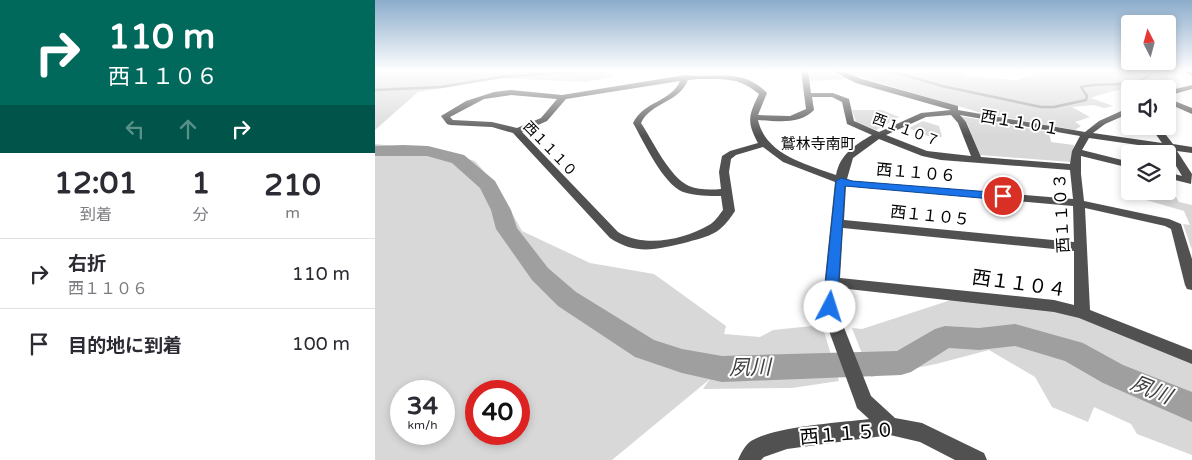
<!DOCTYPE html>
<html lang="ja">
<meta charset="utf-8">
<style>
:root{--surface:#fff;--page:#f7f7f7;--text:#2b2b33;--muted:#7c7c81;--line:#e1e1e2}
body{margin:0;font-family:"Varela Round","Noto Sans JP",sans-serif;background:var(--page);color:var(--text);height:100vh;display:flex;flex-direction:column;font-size:19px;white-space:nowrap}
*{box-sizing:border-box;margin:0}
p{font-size:16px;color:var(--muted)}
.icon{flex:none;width:28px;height:28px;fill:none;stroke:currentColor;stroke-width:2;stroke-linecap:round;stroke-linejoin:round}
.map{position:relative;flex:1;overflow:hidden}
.panel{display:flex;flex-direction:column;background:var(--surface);width:375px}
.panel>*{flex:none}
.top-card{background:#00695c;color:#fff;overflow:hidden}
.needle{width:32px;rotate:354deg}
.tools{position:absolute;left:746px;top:15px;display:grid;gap:10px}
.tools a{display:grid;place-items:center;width:55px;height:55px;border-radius:5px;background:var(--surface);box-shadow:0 2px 8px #0003;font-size:25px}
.speed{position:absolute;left:15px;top:380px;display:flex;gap:10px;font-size:25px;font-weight:700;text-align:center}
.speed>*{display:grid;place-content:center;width:65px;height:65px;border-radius:50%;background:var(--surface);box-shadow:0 2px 8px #0003;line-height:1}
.speed small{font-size:12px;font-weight:400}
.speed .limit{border:8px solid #d22;background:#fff;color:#111}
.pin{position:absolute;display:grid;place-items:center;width:42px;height:42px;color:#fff;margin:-21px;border:2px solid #fff;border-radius:50%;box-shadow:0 1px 5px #0007}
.me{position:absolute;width:55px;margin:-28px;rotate:5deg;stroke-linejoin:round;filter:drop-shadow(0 0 4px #0008)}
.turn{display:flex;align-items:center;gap:18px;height:105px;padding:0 25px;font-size:22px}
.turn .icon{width:65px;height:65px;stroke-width:2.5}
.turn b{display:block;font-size:35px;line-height:42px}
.lanes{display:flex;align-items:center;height:48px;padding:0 25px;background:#0003;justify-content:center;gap:25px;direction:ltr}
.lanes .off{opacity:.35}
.eta{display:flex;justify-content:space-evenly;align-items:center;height:85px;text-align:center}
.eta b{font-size:30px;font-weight:700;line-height:35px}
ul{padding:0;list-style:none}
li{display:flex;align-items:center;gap:15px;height:70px;padding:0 25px;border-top:1px solid var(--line)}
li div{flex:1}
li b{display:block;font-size:19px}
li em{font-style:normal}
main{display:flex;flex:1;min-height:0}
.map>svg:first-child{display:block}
.green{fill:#d8d8d8;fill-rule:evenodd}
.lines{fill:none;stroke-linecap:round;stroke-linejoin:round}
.stream{stroke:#9f9f9f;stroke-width:2.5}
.river{fill:#9f9f9f;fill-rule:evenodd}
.minor{fill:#515151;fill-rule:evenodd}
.route{fill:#1a73e8;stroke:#114b97}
.labels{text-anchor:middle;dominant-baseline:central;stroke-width:4;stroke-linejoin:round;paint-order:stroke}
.far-street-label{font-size:14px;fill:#000;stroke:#fff}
.far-neighbourhood-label{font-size:15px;fill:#000;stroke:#fff}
.street-label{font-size:16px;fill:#000;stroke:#fff}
.near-street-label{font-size:19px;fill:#000;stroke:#fff}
.near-water-label{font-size:21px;font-style:italic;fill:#404040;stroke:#fff}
</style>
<main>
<section class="panel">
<div class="top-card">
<div class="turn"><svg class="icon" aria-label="right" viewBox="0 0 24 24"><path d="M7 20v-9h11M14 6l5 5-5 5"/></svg><div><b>110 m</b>西１１０６</div></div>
<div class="lanes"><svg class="icon off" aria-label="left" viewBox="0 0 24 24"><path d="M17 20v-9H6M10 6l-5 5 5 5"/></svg><svg class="icon off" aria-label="ahead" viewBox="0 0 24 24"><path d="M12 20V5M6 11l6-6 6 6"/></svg><svg class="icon" aria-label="right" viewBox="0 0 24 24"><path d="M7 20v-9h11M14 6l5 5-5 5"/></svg></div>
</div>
<div class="eta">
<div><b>12:01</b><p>到着</p></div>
<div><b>1</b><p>分</p></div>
<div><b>210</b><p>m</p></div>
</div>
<ul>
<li><svg class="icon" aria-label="right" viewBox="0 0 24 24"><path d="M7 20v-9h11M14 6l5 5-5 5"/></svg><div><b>右折</b><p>西１１０６</p></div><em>110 m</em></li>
<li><svg class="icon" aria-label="arrive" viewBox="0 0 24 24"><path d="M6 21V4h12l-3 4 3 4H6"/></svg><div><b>目的地に到着</b></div><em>100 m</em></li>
</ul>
</section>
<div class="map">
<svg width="817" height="460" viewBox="0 0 817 460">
<rect width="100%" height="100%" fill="#fff"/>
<g class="green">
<path d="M0,71h239l-7,2 7,4 -29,5 -85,-4 -82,14 -43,38z"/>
<path d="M434,71h19l18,8 -37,2z"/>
<path d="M587,71l3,5 52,4 25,-9h117l11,8 -31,10c-9,-4 -37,5 -48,9l22,8 -9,2 -10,-3 -22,2 18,10 -15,5 6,4 -6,4 -97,-18 -136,-40z"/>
<path d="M477,110h30l17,7 -23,13 -20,-8z"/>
<path d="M585,116l89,16 2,10 23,3 -3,17 -91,-7 -13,-32z"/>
<path d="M548,121l16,5 3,11 -14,-1 -19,-8z"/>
<path d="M0,144l61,6 39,11 21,24 26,46 68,32 64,11 72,52 -2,8 36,3 13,-7 49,-5 17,56 -47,7 -89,1 7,-10 -98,81h-237zM26,391h43v43h-43zM101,391h43v43h-43z"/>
<path d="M760,191h18l22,4 4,7 13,3v45l-9,-26 7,1 -6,-14 -45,-13z"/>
<path d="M576,300l100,9 29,9 112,45v92l-55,-21 -6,-10 -37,-17 -6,15 -36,-15 -17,-30 -46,-27 -53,14 -65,13 -19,-49 10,1z"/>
</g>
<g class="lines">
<g class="stream">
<path d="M516,71l51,15 99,21h13l32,-7 1,-4 -6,-9c22,-6 55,4 72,-16"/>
<path d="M0,90l66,-3 60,-10 79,-6"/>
</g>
<path class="river" d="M28,145l25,1 36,9 31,26 16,29 6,18 31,40 28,24 78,48 28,9 40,7 175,-5 38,-22 10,-3 34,2 36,-4 68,19 40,22 69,27v30l-89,-39 -38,-22 -50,-15 -36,4 -30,-2 -38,24 -10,3 -179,7 -40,-9 -47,-16 -77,-51 -26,-26 -36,-51 -5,-19 -11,-22 -28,-25 -25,-7h-52v-10z"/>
<g class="minor">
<path d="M426,71h7l3,22h22l16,6 5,22 25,11 42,-19 30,-3 -95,-27 -24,-12h10l20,8 96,27v4l127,22 14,-11 31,-14v6l-25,11 -12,9 69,10 -12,-17h9l14,18 19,3v6l-15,-2 15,23 -1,10 -24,-6v-6l15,4 -16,-27 -77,-11 -7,12 48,12v6l-49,-12v18l3,27 85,18 12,5 11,35v31l-5,-1 -2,-4 -14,-56 -6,-3 -80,-18 5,102 102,40v14l-113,-46 -25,-6 -215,-24 -1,19 3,13 30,76 24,22 27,5 62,30 3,7h-32l-35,-18 -30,-7 -103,14 -23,8 -3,3h-23c3,-7 7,-15 13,-19 26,-15 87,-18 118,-22l-12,-11 -2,-6 -30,-82 -3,-13 13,-125 -52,-20 -20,-15 -27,8 -5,4 -2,13 6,39c-4,6 -9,13 -15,18 -8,7 -22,10 -32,13 -30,7 -51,14 -78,-4l-97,-105 -21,-6 -42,-2 -3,-1 -6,-8 25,-15 28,-9 17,-2 51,5 123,-20c30,4 57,-8 82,18l-9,22 32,1 16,-7zM324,79c26,0 40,-2 60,15 -10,21 -13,27 -1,49l-28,8 -8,5 -3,16 2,17c-11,1 -22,1 -32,-3 -20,-9 -36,-45 -48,-63 10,-21 38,-20 47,-43zM305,81c-9,21 -36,20 -47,42 11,19 29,60 50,69 12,4 26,4 38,4l2,14c-4,5 -8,12 -14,15 -25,15 -65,23 -91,7l-96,-100 25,-11 19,-22zM136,95l46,4 -16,19 -24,10 -25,-6 -39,-2 -3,-3 34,-18zM437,97h20l10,5 5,22 25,11c-17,10 -32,19 -36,40 -30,-11 -70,-20 -78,-55 19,1 42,5 56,-10zM576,115l7,8 13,33 -44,-5 -41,-16 40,-18zM585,115l120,21 -8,15 -2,13 -89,-7 -15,-35zM504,139l43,17 19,4 129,10 3,29 -220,-18 -6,-2 6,-21zM471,186l227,20 1,36 -230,-22zM468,228l231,23v54l-20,-5 -214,-22z"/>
<path d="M809,71h8v5z"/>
<path d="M817,85v4l-25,7v-5z"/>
<path d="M792,98l25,10v6l-25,-11z"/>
</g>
</g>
<linearGradient id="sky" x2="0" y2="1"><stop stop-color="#8baccb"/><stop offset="0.52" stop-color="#fff"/><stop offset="1" stop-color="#fff" stop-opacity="0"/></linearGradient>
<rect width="817" height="136" fill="url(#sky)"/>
<path class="route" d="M466,178l11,3 151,12 5,3 -5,4 -158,-14 -8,121 -2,4 -5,1 -4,-1 -3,-4 13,-126z"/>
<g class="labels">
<g class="far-street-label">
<text transform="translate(531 130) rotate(20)">西１１０７</text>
<text transform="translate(175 149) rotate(46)">西１１１０</text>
</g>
<g class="far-neighbourhood-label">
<text x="443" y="144">鷲林寺南町</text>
</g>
<g class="street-label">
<text transform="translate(645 123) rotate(10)">西１１０１</text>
<text transform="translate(541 173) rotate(5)">西１１０６</text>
<text transform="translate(687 213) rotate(-93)">西１１０３</text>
<text transform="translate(555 216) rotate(6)">西１１０５</text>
</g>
<g class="near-street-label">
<text transform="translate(644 284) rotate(8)">西１１０４</text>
<text transform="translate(472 434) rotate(-5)">西１１５０</text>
</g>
<g class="near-water-label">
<text transform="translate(375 368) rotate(-1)">夙川</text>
<text transform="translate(776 390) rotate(22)">夙川</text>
</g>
</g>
</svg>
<div class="tools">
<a><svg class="needle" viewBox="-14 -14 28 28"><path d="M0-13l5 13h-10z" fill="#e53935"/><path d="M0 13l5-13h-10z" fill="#7c7c81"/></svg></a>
<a><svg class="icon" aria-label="sound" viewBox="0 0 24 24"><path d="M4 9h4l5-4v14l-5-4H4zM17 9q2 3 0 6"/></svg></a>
<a><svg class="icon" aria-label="layers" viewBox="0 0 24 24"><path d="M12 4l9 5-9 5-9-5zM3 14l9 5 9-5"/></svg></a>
</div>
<div class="speed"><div>34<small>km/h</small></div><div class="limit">40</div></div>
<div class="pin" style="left:628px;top:196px;background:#d93025"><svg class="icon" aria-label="arrive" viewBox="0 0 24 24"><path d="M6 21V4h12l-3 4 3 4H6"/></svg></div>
<svg class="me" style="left:455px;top:307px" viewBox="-20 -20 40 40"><circle r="19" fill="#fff"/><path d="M0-13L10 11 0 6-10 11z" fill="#1a73e8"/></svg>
</div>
</main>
